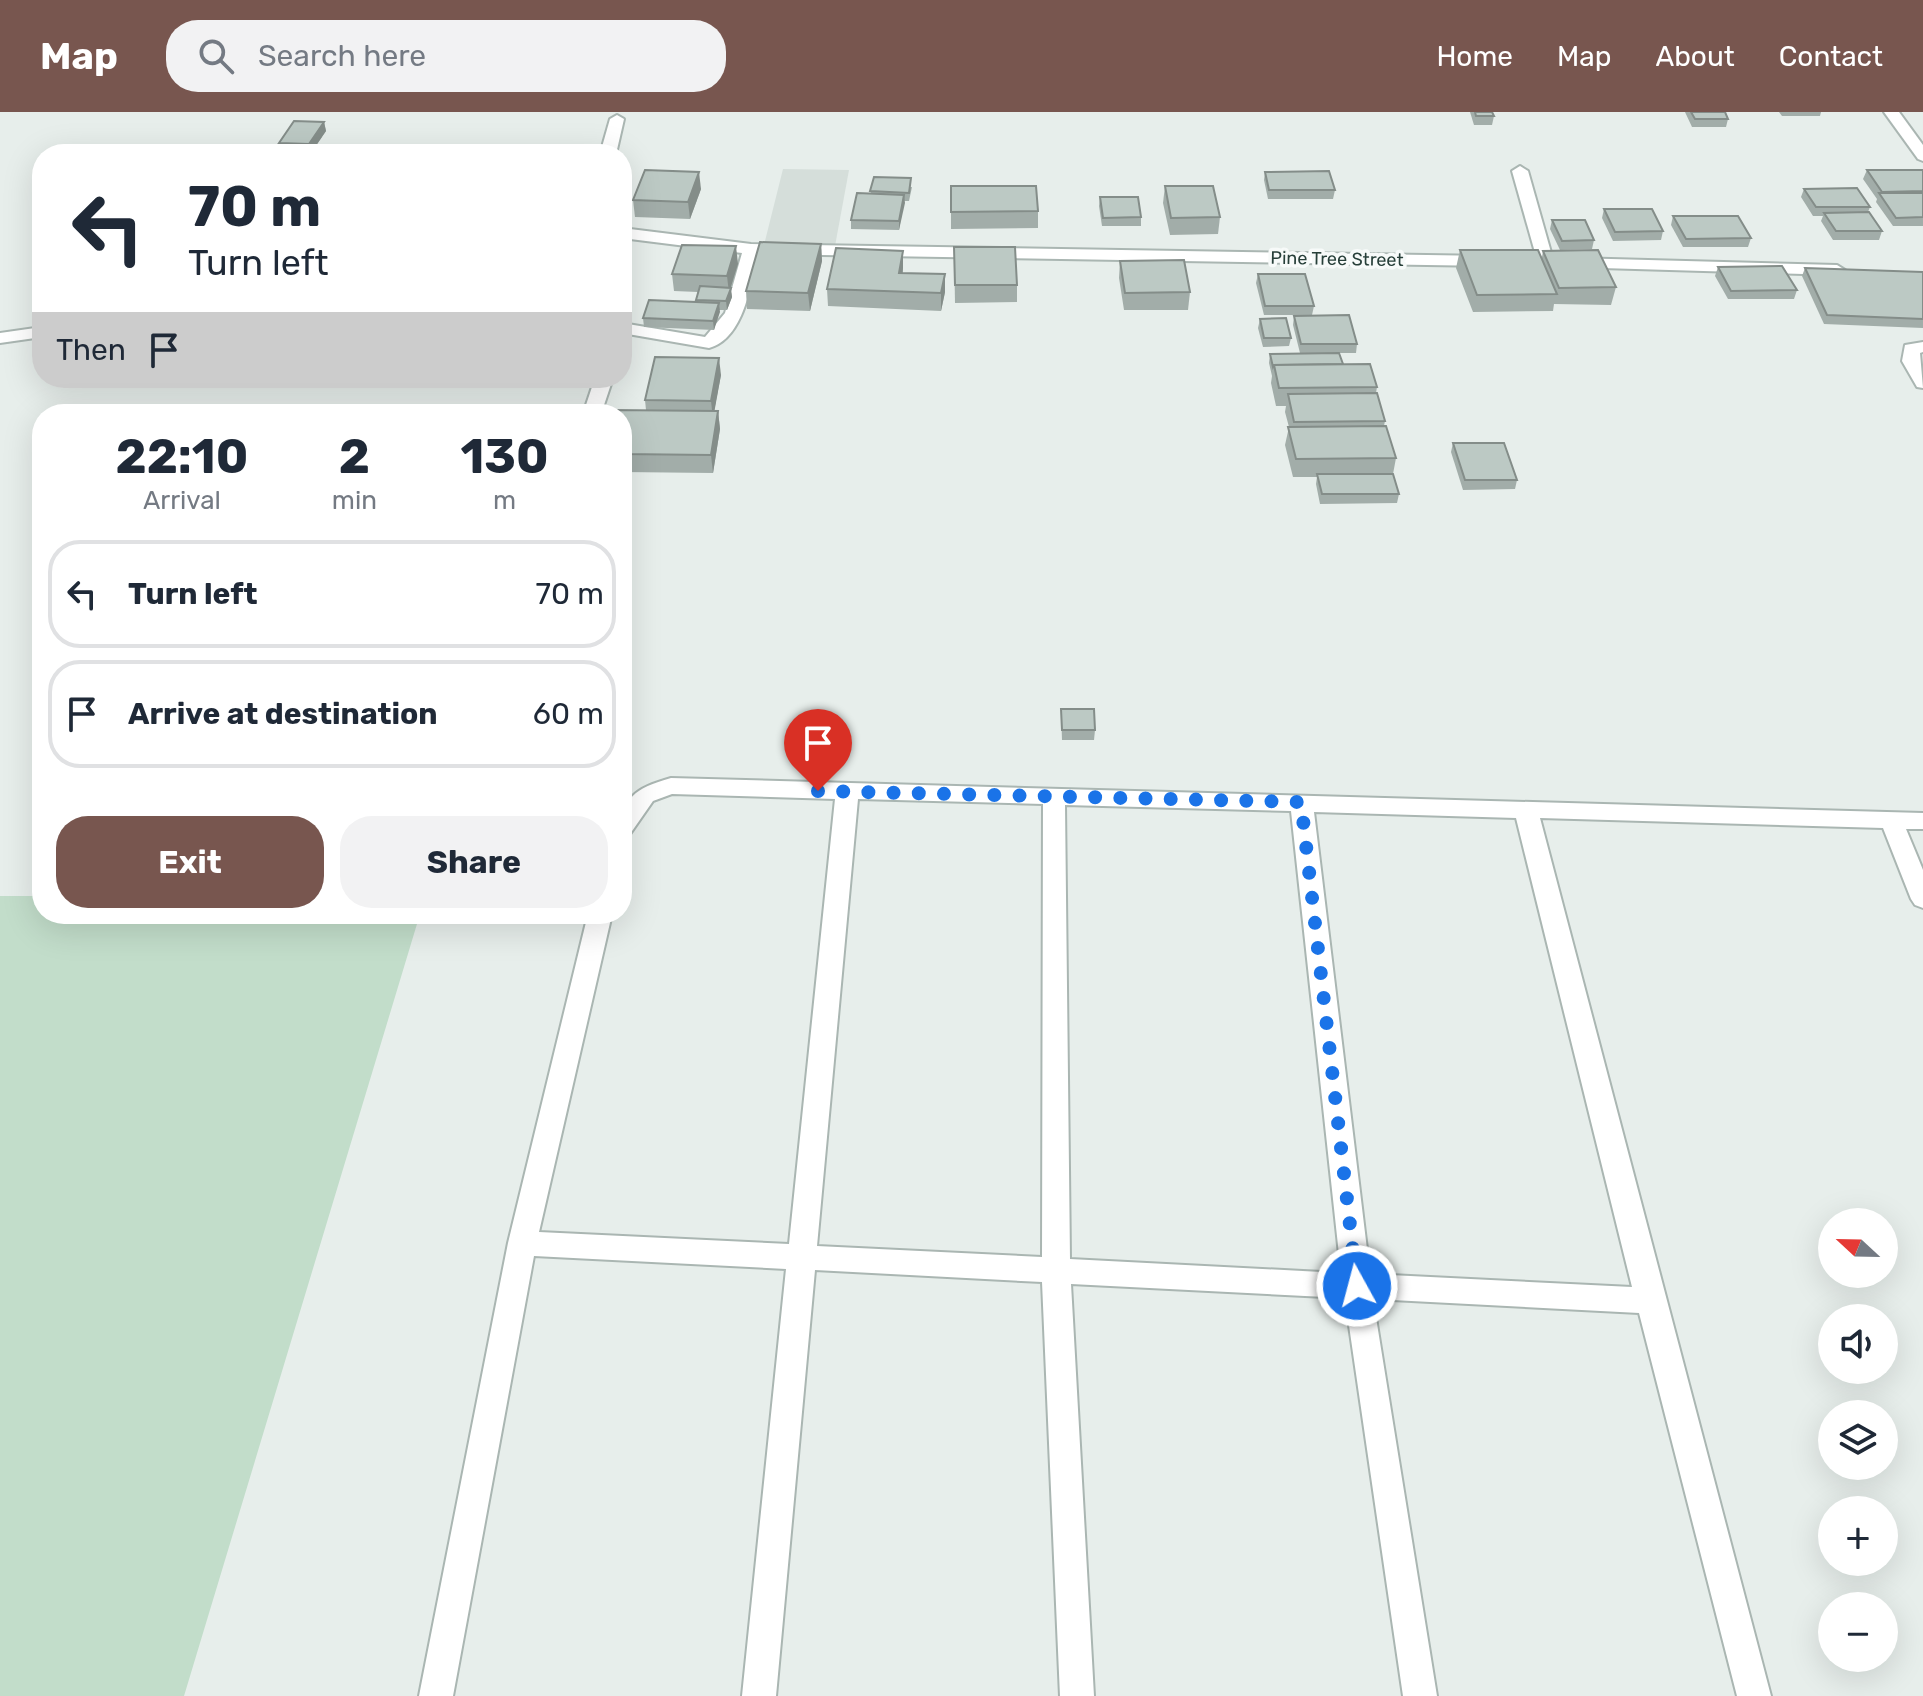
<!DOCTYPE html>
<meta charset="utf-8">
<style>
:root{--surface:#fff;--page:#f2f2f3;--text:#1f2937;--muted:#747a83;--line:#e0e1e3;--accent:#78564f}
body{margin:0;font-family:Rubik,sans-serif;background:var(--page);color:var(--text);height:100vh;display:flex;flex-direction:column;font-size:30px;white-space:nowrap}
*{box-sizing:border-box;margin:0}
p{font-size:26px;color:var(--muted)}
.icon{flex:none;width:44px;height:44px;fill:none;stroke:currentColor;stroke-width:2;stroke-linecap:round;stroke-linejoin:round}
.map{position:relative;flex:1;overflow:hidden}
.side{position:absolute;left:32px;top:292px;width:600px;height:520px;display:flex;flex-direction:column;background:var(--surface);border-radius:32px;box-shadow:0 8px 32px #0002}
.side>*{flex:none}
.banner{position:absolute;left:32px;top:32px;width:600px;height:244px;border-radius:32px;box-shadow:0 8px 32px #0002;background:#fff;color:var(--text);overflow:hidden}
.needle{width:52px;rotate:292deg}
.tools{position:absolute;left:1818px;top:1096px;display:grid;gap:16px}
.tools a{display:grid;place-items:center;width:80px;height:80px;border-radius:50%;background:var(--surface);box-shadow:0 8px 32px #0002;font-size:40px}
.pin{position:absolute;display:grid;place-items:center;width:68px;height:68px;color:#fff;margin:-82px -34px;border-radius:50% 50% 50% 0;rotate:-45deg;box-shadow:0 0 8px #0007}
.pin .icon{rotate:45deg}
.me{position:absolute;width:88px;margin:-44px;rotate:353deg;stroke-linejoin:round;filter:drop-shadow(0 0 6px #0008)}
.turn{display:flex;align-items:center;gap:28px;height:168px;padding:0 24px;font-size:36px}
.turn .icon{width:104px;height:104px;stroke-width:2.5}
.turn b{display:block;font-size:56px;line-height:68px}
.then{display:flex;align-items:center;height:76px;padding:0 24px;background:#0003;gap:16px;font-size:30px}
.eta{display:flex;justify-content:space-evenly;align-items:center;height:136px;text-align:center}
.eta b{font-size:48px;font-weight:700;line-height:56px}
.cta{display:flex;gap:16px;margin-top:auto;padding:16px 24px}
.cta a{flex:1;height:92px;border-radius:32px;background:var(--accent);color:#fff;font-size:32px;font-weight:700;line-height:92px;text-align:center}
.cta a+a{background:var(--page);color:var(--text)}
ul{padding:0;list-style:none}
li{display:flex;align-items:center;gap:24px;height:108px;margin:0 16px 12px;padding:0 8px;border:4px solid var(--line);border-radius:32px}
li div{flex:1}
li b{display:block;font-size:30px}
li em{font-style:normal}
header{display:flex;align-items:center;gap:48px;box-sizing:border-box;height:112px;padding:0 40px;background:var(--accent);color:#fff}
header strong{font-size:38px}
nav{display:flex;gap:44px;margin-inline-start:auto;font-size:28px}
.search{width:560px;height:72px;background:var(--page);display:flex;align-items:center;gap:20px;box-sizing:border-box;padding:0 28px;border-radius:32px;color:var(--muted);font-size:30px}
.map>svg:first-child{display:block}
.built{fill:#d5deda}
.green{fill:#c2ddca}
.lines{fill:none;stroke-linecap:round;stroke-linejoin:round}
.service-casing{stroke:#aab6b2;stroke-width:4}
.minor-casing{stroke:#aab6b2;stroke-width:4}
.service{fill:#fff;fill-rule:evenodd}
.minor{fill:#fff;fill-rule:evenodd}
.wall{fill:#a2ada9}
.shaded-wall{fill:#848d89}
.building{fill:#bcc9c4;stroke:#848d89;stroke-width:2}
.route{stroke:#1a73e8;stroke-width:14;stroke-dasharray:0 25.2}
.labels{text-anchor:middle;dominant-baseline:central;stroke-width:7;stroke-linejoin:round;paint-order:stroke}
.far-street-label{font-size:18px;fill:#273f39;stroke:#f7faf9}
</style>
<header>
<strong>Map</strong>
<div class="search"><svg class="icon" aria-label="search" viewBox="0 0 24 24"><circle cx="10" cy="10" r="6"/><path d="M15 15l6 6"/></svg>Search here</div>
<nav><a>Home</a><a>Map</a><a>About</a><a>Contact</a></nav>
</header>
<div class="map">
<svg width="1923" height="1584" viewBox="0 0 1923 1584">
<rect width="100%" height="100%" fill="#e7eeeb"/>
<path class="built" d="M783,57l66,1 -14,76 -71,-1z"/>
<path class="green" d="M0,784h42v18h378l-236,782h-184z"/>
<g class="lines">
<g class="service-casing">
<g id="service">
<path d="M1520,54l8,5 26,92 -2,4 -6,1 -8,-5 -26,-92z"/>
<path d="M595,266h18l-12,36h-18z"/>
</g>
</g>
<g class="minor-casing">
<g id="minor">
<path d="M1884,0h15l24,33v16l-5,-2z"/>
<path d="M617,3l7,4 -8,35h-16l10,-35z"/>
<path d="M622,116l129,16 738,12 8,5 -8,5 -731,-12c-7,29 -14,85 -49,94l-87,-15v-10l83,14 20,-24 17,-60 -120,-15z"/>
<path d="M1573,146l264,7 8,5 -8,5 -270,-8 -2,-4 2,-4z"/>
<path d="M42,215v10l-42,6v-10z"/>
<path d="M1923,230v10l-3,1 3,35 -6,-1 -15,-26 3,-16z"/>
<path d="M671,666l1252,35v16h-17l17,41v38l-8,-3 -4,-6 -28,-71 -343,-10 231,878h-34l-98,-383 -266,-14 64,397h-34l-58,-398 -274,-14 23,412h-34l-18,-414 -227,-12 -39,426h-34l44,-427 -252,-13 -81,440h-34l89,-453 80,-329h24l-73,318 250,12 46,-445 -163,-5 -19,7 -23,33 -8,2c0,-40 12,-47 49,-58zM858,687l185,5 -1,453 -225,-11zM1065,693l226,6 50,462 -271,-14zM1314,700l202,6 116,469 -262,-13z"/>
</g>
</g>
<use href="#service" class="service"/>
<use href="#minor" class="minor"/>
</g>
<g class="wall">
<path d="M1470,0h22l2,4 -2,9h-18z"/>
<path d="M1685,0h40l3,7 -2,8h-34z"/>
<path d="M1779,0h42l-1,4h-38z"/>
<path d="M324,10l2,9 -15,22 -30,-1 -2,-9z"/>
<path d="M1867,58h56v56h-30l-17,-24 1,-3 -14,-20z"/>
<path d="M1265,60l70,18 -2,9h-65l-4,-19z"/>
<path d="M951,74l87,25v17l-87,1z"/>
<path d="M1165,74l55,31 -2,17 -48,1 -7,-32z"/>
<path d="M912,75l-3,14h-5l-5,29 -48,-1v-9l20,-27 -1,-2z"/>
<path d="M701,77l-11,30 -55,-2 -2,-17z"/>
<path d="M1804,77l66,18 -2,5 14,19 -3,9h-46l-12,-19 2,-5h-10l-12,-19z"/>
<path d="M1100,85l41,20v9h-39l-3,-20z"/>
<path d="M1604,97l59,22 -2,9 -48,1 -11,-23z"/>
<path d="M1673,104l78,22 -3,9h-65l-12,-22z"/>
<path d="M1552,108l42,20 -2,9 -32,1 -10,-21z"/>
<path d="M821,132l1,17 -12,50 -63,-2 -1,-18z"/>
<path d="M954,135l63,38v17l-62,1z"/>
<path d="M1460,138l82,7 1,-6 73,36 -5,18 -57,-1 -1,7 -80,1 -17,-44z"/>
<path d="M1120,149l70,31 -2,18h-64l-5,-32z"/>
<path d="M738,152l-8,24 2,9 -5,13h-8l-5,20 -70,-3 -1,-9 53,-16 2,-10 -24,-1 -2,-17z"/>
<path d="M1718,155l79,23 -3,9h-66l-13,-23z"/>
<path d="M903,156v5l42,1v18l-4,19 -113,-5 -1,-17z"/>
<path d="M1805,156l118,4v56l-99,-4 -22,-48z"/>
<path d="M1258,162l56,32 -2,9h-48l-8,-32z"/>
<path d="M1294,204l63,28 -1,9h-17l4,11 34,23 -1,6 9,28 -1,5 12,32 -3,16 6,20 -2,9 -77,1 -4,-20 1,-7h-24l-8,-32 4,-18 -4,-15 1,-6h-10l-5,-23 1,-7 -3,-13 1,-9 30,-1 -7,-28z"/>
<path d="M1260,207l31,19 -2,8 -26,1 -5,-19z"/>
<path d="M721,263l-7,36h4l2,18 -7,44 -91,-1v-58l24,-4 -1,-10z"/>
<path d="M1453,331l64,37 -2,9 -52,1 -12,-38z"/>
<path d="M1061,597l34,21 -1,10h-32z"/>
</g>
<g class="shaded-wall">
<path d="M324,10l2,9 -15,22 -2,-9z"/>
<path d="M699,60l2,17 -11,30 -2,-17z"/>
<path d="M904,83l1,8 -6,27v-9z"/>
<path d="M821,132l1,17 -12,50 -2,-18z"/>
<path d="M736,134l2,18 -9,29 -2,-17z"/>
<path d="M903,139v17l-3,22 -1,-17z"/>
<path d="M945,162v18l-4,19v-18z"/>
<path d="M731,176l1,9 -5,13 -1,-9z"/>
<path d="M719,191l1,9 -6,18 -1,-9z"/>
<path d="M719,246l2,17 -8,44 -2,-18z"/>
<path d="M718,299l2,18 -7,44 -2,-18z"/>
</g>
<g class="building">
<path d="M1475,0h17l2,4h-18z"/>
<path d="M1691,0h34l3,7h-33z"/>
<path d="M294,9l30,1 -15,22 -30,-1z"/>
<path d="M645,58l54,2 -11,30 -55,-2z"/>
<path d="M1867,58h56v21l-41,1z"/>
<path d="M1329,59l6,19h-66l-4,-18z"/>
<path d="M874,65l37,1 -2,15 -39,-2z"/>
<path d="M951,74h85l2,25 -87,1z"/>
<path d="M1165,74h48l7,31 -49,1z"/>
<path d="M1857,76l13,19h-54l-12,-18z"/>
<path d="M857,81l47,2 -5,26 -48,-1z"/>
<path d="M1879,81h44v24l-27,1z"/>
<path d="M1100,85h38l3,20 -38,1z"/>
<path d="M1604,97h48l11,22 -48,1z"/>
<path d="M1869,100l13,19h-46l-12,-18z"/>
<path d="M1673,104h65l13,22 -65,1z"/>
<path d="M1552,108h33l9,20 -32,1z"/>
<path d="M760,130l61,2 -13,49 -62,-2z"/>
<path d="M682,133l54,1 -9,30 -55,-2z"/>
<path d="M954,135h61l2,38h-62z"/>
<path d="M836,136l67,3 -4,22 46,1 -4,19 -114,-4z"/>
<path d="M1460,138h78l19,44 -80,1z"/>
<path d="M1598,138l18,37 -57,1 -16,-37z"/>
<path d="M1184,148l6,32 -65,1 -5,-32z"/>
<path d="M1782,154l15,24 -66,1 -13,-24z"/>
<path d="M1805,156l118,4v47l-96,-4z"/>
<path d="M1258,162h47l9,32h-49z"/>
<path d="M700,174l31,2 -5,13 -30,-1z"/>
<path d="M649,188l70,3 -6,18 -70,-3z"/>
<path d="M1349,203l8,29h-56l-7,-28z"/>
<path d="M1286,206l5,20h-27l-4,-19z"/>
<path d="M1339,241l4,11 -69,1 -1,2 -3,-13z"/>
<path d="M655,245l64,1 -8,43 -66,-1z"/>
<path d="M1370,252l7,23 -98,1 -5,-23z"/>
<path d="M1377,281l8,28 -91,1 -6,-28z"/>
<path d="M609,298l109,1 -7,44 -89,-1v-40h-14z"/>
<path d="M1386,314l10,32 -100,1 -8,-32z"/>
<path d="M1453,331h51l13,37h-52z"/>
<path d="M1317,362h76l6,20h-77z"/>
<path d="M1061,597h33l1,21h-33z"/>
</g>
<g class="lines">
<path class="route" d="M818,679l483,11 56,484"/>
</g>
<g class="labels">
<g class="far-street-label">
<text transform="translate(1337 147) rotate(1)">Pine Tree Street</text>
</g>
</g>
</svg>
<div class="tools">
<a><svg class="needle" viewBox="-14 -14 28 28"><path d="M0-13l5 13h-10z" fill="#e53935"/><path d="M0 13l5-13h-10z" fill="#747a83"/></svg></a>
<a><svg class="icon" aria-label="sound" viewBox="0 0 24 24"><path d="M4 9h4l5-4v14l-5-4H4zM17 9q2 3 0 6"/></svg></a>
<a><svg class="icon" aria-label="layers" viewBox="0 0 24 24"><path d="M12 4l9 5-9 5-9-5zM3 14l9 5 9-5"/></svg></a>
<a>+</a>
<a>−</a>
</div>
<div class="pin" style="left:818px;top:679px;background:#d93025"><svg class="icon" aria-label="arrive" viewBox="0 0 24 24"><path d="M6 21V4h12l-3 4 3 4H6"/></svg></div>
<svg class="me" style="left:1357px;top:1174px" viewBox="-20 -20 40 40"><circle r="17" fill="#1a73e8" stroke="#fff" stroke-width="3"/><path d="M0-11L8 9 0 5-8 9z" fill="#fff"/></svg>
<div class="banner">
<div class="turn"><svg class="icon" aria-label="left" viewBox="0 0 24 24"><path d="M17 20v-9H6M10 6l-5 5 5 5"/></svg><div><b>70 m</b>Turn left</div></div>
<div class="then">Then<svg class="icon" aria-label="arrive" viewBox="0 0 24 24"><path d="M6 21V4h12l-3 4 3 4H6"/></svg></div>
</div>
<section class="side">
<div class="eta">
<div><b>22:10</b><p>Arrival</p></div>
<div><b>2</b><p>min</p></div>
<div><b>130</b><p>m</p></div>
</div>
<ul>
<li><svg class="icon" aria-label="left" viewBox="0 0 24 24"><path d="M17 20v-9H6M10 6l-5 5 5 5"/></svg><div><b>Turn left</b></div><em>70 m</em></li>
<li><svg class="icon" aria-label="arrive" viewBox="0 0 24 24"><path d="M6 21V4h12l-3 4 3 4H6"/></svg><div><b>Arrive at destination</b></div><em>60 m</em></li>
</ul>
<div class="cta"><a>Exit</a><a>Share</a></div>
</section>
</div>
